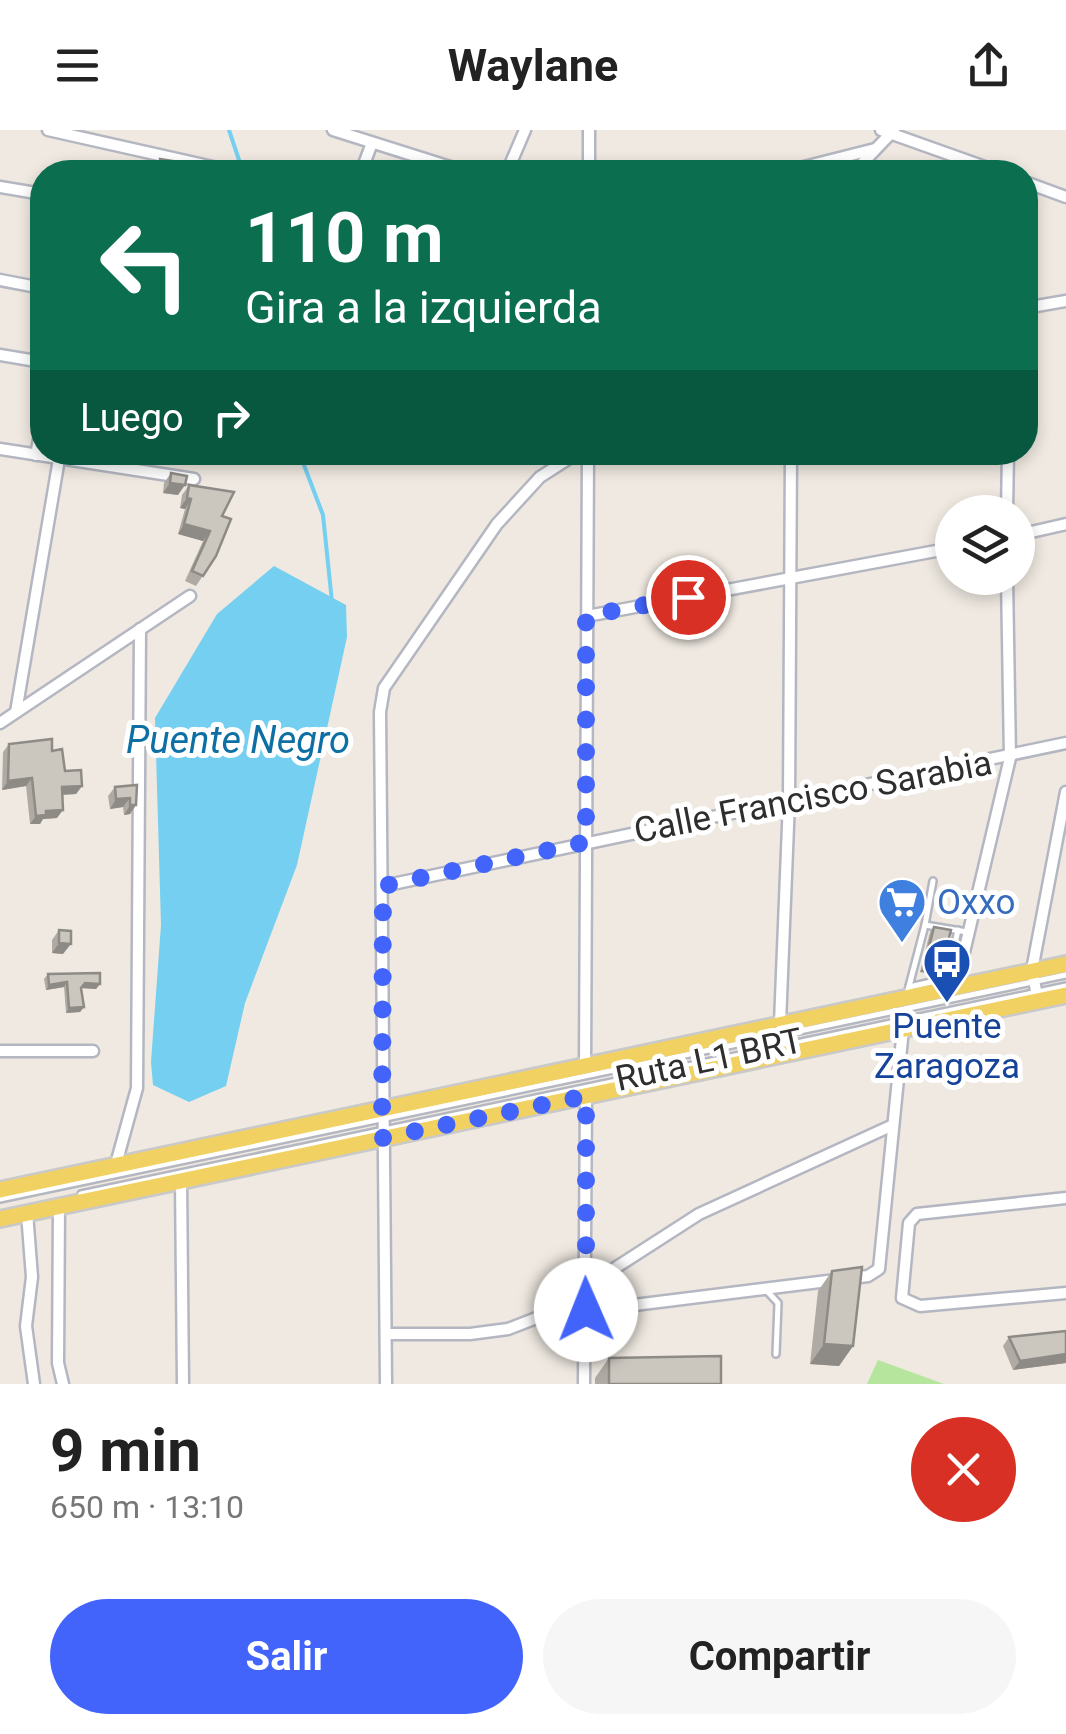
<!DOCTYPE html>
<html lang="es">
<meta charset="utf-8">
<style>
:root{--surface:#fff;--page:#f6f6f6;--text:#222;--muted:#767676;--accent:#4264fb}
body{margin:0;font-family:Roboto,sans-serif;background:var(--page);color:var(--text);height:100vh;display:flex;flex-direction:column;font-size:38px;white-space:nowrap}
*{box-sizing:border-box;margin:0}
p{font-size:32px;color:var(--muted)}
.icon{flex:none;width:55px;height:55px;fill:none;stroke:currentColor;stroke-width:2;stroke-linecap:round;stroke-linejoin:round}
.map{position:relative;height:1254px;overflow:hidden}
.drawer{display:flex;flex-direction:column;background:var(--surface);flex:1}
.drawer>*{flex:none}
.banner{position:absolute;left:30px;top:30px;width:1008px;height:305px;border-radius:40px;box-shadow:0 5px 15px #0003;background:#0b6e4f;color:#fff;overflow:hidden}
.tools{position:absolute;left:935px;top:365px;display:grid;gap:20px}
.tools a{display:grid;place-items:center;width:100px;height:100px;border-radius:50%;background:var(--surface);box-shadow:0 5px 15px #0003;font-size:50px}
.pin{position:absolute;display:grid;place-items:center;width:85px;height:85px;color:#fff;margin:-42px;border:5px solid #fff;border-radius:50%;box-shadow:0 2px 10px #0007}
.me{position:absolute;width:110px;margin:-55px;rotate:359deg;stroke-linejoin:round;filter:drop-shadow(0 0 8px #0008)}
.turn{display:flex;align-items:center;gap:35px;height:210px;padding:0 50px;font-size:45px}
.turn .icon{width:130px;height:130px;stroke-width:2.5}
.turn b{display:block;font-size:70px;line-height:85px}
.then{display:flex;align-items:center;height:95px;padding:0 50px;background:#0003;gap:20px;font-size:38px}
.round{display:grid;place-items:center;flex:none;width:105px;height:105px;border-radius:52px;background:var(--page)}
.head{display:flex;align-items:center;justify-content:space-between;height:170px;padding:0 50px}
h1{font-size:60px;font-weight:700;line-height:75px}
.button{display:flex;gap:20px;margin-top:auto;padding:20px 50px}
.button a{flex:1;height:115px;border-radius:60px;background:var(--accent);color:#fff;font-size:40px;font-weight:700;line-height:115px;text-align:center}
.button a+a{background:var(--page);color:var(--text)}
header{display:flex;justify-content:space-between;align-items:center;height:130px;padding:0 50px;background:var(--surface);font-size:45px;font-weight:700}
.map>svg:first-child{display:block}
.green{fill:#b6e59e}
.water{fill:#75cff0}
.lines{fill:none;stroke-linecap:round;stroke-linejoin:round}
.stream{stroke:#75cff0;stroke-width:4}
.lane-casing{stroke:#b4b7c1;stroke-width:10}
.street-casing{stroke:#b4b7c1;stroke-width:15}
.primary-casing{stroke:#c9c9c9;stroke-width:20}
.lane{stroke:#fff;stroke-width:5}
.street{stroke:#fff;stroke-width:10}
.primary{stroke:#f2d163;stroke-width:15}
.wall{fill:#afaba4}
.shaded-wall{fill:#8e8b86}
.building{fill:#cbc7bf;stroke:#8e8b86;stroke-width:2.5}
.route{stroke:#4264fb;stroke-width:18;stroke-dasharray:0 32.4}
.labels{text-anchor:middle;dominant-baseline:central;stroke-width:10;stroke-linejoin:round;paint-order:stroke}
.street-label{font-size:35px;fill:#2e2e2e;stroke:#fff}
.shop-label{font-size:35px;fill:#366cbe;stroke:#fff;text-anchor:start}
.transit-label{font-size:35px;fill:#164399;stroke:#fff}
.water-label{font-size:38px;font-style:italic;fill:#0d6fa3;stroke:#fff}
</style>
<header><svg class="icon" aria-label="menu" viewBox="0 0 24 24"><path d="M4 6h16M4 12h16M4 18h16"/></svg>Waylane<svg class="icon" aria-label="share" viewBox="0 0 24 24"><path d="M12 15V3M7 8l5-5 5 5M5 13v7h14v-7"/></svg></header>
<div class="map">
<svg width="1066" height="1254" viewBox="0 0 1066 1254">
<rect width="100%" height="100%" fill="#efe9e1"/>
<path class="green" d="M878,1230l66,24h-77z"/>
<path class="water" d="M274,436l72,39 1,32 -50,228 -52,138 -19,83 -37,16 -36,-17 -2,-23 10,-137 -6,-207 62,-104z"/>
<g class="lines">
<g class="stream">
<path d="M229,0l14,42"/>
<path d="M299,322l24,63 9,87"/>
</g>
<g class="lane-casing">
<g id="lane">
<path d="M925,795l8,-44"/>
<path d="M946,855l12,-55"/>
<path d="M909,857l49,-11"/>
<path d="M907,864l18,-69 42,7"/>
<path d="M81,1064l985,-208"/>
<path d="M0,1069l1066,-224"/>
<path d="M767,1161l11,12 -2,51"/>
</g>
</g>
<g class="street-casing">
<g id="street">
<path d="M48,0l187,42"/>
<path d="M333,0l133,42"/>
<path d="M881,0l118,42"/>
<path d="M361,42l11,-29"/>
<path d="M507,42l18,-42"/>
<path d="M589,42v-42"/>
<path d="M784,42l91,-23"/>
<path d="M854,42l40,-42"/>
<path d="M1025,52l41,15"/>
<path d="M0,57l42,7"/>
<path d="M0,150l42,8"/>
<path d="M1025,178l41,-7"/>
<path d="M0,225l42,7"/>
<path d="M0,319l194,30"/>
<path d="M36,325l6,-31"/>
<path d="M1007,382l1,-60"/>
<path d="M1018,405l48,-11"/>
<path d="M587,486l365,-68"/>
<path d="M16,582l43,-253"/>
<path d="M0,593l190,-127"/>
<path d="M383,756l683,-143"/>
<path d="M956,856l54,-228 -3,-180"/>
<path d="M1038,871l-6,-31 34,-178"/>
<path d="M780,893l9,-222 2,-349"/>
<path d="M0,921h93"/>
<path d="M585,937l3,-615"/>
<path d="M116,1034l21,-76 3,-459"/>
<path d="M181,1050l2,204"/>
<path d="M1066,1068l-149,16 -8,9 -7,75 18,8 146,-13"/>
<path d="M59,1077l-1,156 5,21"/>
<path d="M27,1083l5,64 -6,49 8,58"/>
<path d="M586,1181l282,-35 11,-7 24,-240"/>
<path d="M386,1204h84l38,-5 31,-12 160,-103 194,-89"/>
<path d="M386,1254l-6,-672 4,-24 113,-164 43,-47 39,-25"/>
<path d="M584,1254l2,-288"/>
</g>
</g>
<g class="primary-casing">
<g id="primary">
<path d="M0,1060l1066,-226"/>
<path d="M0,1089l1066,-224"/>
</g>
</g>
<use href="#lane" class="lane"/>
<use href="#street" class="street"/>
<use href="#primary" class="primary"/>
</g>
<g class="wall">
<path d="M160,29l12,10 31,3h-50l1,-3z"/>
<path d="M171,343l7,22 -15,-2 1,-10z"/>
<path d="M189,355l33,31 -6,40 -20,30 -11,-5 18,-40 -25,-7 7,-25 -5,-1 2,-13z"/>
<path d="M9,614l43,7 13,20 17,15 -6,8 -14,1 -5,23 -14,1 -3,5h-10l-4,-38 -24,4 1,-38z"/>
<path d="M137,655l-1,20 -6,9 -6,1 -1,-8 -13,2 -2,-13 7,-9z"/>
<path d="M934,797l7,42 -3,5 -18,-2 10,-40z"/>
<path d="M59,800l4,24 -11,-1v-13z"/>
<path d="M48,844l52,10 -4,5 -15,-1 3,19 -4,5 -14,1 -2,-26 -18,3 -2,-11z"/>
<path d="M832,1141l21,75 -14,20 -29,-2 8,-73z"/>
<path d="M1066,1201v32l-53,7 -10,-24 6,-9z"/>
<path d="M609,1228l112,26h-126v-6z"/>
</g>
<g class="shaded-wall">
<path d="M170,353l15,2 -7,10 -15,-2z"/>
<path d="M187,368l4,1 -6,10 -5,-1z"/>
<path d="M184,394l26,7 -7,10 -25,-7z"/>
<path d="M32,648l-6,8 -24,4 6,-9z"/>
<path d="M82,656l-6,8 -20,1 6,-8z"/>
<path d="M130,668l-7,9 -13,2 6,-10z"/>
<path d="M130,675h6l-6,9 -6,1z"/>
<path d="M63,680l-6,8 -14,1 -3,5h-10l6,-8 10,-5z"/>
<path d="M59,813l12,1 -8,10 -11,-1z"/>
<path d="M924,837l17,2 -3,5 -18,-2z"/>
<path d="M67,852l-3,5 -18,3 3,-5z"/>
<path d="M85,853l15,1 -4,5 -15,-1z"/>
<path d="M84,877l-4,5 -14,1 3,-5z"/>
<path d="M824,1214l29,2 -14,20 -29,-2z"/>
<path d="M1066,1224v9l-53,7 7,-9z"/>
</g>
<g class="building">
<path d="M160,29l13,2 -1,8 31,3h-44z"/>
<path d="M171,343l16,3 -2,9 -15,-2z"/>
<path d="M189,355l45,7 -12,24 9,3 -15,37 -13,20 -11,-5 18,-40 -26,-7 7,-25 -4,-1z"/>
<path d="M52,609v12l10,-2 3,22 16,-1 1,16 -20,1 1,23 -17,1v4l-10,1 -4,-38 -24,3 1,-37z"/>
<path d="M137,655l-1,20h-6v-7l-14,1 -1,-12z"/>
<path d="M934,797l17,3 -10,39 -17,-2z"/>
<path d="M59,800l12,1v13l-12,-1z"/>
<path d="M100,843v11l-15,-1 -4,5 3,19 -15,1 -2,-26 -18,3 -1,-11z"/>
<path d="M862,1137l-9,79 -29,-2 8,-73z"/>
<path d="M1066,1201v23l-46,7 -11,-24z"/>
<path d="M721,1226v28h-112v-26z"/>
</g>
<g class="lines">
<path class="route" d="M586,1180v-214l-204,42 1,-252 203,-44v-226l102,-19"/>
</g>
<defs>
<g id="supermarket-pin" transform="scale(2.5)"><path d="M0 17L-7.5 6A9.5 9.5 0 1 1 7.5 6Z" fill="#3f7fe0" stroke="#fff"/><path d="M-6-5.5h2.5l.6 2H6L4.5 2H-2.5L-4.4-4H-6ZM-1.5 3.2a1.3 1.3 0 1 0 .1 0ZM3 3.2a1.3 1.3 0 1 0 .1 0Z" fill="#fff"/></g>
<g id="bus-pin" transform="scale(2.5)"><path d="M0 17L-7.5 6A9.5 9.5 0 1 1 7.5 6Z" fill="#1a4fb4" stroke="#fff"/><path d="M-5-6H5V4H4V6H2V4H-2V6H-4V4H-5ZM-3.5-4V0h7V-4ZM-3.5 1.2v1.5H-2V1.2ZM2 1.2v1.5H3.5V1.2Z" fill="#fff"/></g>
</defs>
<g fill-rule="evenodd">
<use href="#supermarket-pin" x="902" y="772"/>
<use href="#bus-pin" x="947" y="832"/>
</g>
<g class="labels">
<g class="street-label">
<text transform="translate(813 667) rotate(-11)">Calle Francisco Sarabia</text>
<text transform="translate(709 930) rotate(-12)">Ruta L1 BRT</text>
</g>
<g class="shop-label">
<text x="937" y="772">Oxxo</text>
</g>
<g class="transit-label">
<text x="947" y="896">Puente<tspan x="947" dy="40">Zaragoza</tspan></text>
</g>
<g class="water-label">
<text x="238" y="610">Puente Negro</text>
</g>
</g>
</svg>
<div class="tools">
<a><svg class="icon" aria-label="layers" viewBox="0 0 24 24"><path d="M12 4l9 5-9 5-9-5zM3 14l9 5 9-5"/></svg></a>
</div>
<div class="pin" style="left:688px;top:467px;background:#d93025"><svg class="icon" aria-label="arrive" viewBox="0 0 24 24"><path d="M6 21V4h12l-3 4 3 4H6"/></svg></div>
<svg class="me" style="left:586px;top:1180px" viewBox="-20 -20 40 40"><circle r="19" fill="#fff"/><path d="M0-13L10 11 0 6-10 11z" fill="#4264fb"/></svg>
<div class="banner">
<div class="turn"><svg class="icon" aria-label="left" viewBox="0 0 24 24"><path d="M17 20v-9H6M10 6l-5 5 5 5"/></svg><div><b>110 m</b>Gira a la izquierda</div></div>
<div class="then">Luego<svg class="icon" aria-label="right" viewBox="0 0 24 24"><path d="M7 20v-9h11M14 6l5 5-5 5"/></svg></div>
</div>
</div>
<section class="drawer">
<div class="head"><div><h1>9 min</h1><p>650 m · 13:10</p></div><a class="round" style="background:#d93025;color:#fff"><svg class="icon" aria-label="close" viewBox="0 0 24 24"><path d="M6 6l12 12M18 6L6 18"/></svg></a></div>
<div class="button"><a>Salir</a><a>Compartir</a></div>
</section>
